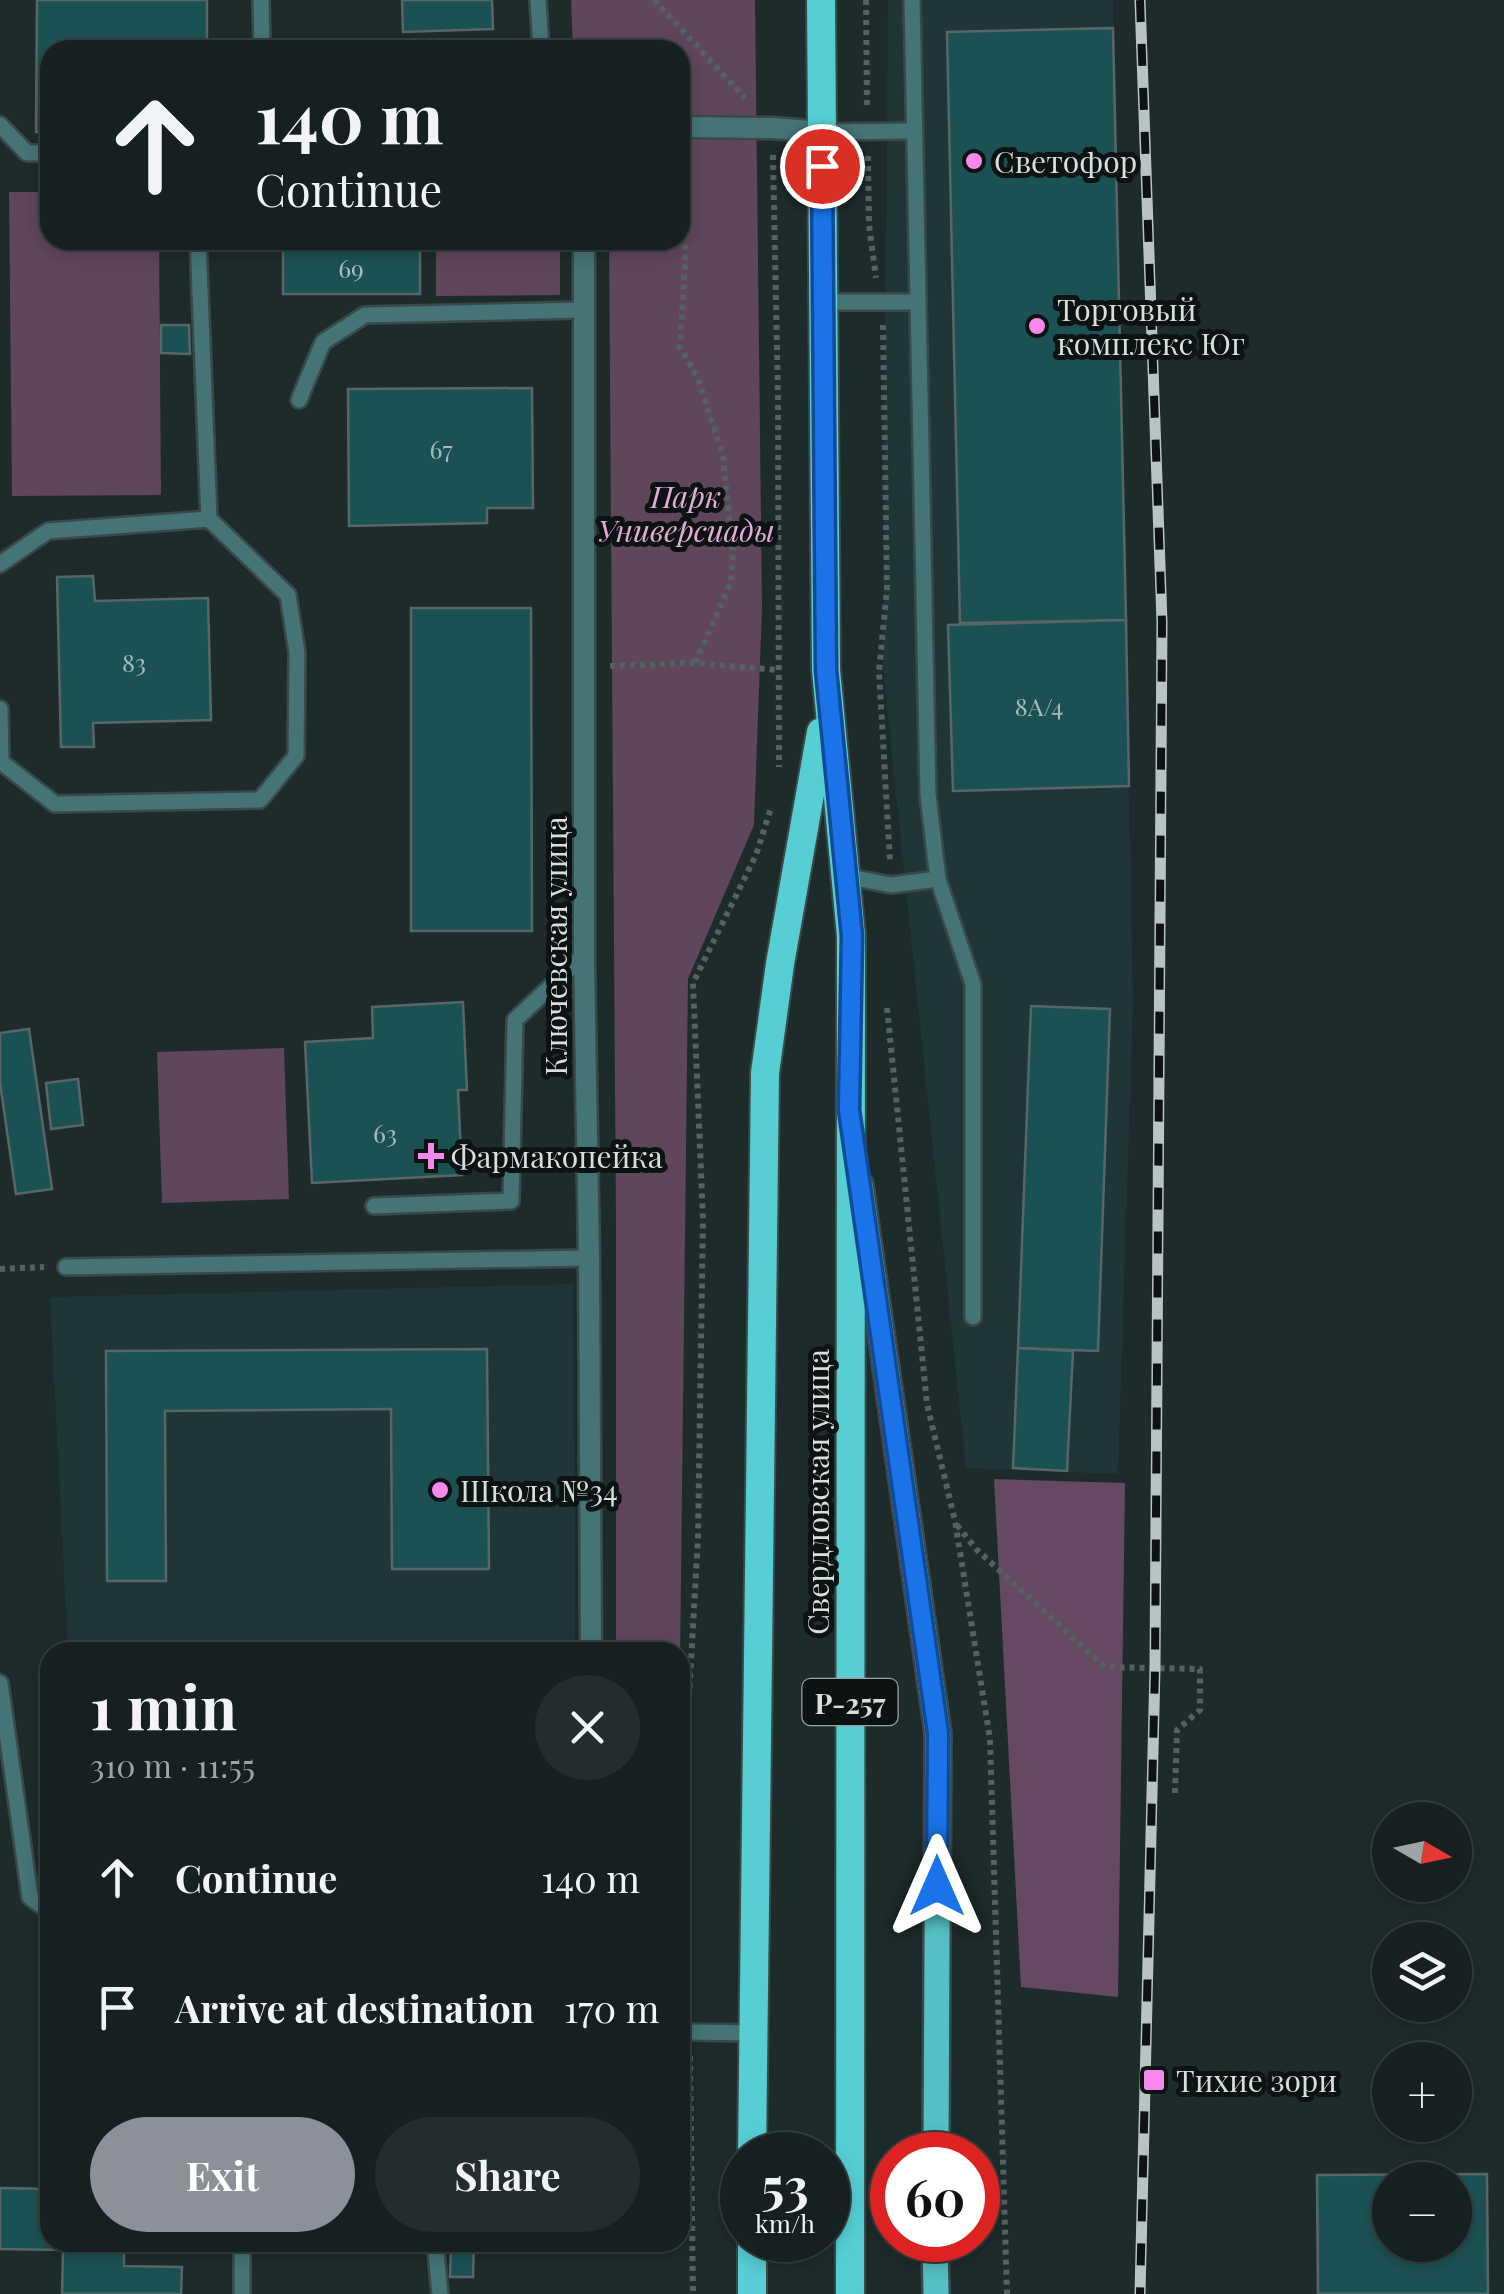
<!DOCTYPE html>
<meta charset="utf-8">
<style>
:root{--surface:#162020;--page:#232d2d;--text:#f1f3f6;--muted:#9ea3a5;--line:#353e3e;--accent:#8c9099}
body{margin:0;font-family:"Playfair Display",serif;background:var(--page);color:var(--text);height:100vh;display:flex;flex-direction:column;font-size:38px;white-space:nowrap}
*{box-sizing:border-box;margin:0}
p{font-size:32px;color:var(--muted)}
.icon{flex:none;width:55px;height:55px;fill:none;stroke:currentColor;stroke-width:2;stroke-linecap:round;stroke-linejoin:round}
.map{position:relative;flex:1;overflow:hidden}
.details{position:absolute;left:40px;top:1642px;width:650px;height:610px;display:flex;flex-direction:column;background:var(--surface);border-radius:30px;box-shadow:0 5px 15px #0003,0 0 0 2px var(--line)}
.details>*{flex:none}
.top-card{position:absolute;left:40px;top:40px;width:650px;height:210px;border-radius:30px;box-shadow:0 5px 15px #0003,0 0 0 2px var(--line);background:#162020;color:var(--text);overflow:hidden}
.needle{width:65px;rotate:99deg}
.tools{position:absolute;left:1372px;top:1802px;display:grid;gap:20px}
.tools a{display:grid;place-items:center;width:100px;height:100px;border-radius:50%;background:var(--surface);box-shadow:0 5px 15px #0003,0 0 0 2px var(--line);font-size:50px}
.speed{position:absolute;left:720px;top:2132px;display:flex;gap:20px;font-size:50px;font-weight:700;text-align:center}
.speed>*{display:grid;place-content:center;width:130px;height:130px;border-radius:50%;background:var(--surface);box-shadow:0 5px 15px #0003,0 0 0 2px var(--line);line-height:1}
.speed small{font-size:25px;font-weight:400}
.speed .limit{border:15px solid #d22;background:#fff;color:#111}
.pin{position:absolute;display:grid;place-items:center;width:85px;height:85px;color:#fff;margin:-42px;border:5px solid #fff;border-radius:50%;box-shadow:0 2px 10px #0007}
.me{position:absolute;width:110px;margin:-55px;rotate:0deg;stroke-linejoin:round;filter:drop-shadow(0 0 8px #0008)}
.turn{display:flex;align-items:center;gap:35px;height:210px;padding:0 50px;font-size:45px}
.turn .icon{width:130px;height:130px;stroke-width:2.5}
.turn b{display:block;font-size:70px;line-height:85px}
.round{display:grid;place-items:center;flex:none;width:105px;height:105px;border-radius:52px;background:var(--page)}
.headline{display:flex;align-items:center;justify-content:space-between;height:170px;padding:0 50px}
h1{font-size:60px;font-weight:700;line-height:75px}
.cta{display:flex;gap:20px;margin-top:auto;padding:20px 50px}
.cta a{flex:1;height:115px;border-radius:60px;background:var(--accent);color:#fff;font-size:40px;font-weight:700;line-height:115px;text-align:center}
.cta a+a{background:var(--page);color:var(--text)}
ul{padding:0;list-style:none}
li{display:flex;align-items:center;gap:30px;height:130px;padding:0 50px}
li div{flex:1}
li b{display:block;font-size:38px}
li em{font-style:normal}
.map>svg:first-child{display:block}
.built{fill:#203536}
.green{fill:#5f465b}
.forest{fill:#654861}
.building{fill:#1c5153;stroke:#596667;stroke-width:2.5;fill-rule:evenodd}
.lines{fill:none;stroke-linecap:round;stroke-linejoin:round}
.service-casing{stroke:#3b4848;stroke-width:20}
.minor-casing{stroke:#3b4848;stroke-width:25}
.primary-casing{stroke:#3b4848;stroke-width:30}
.trunk-casing{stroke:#3b4848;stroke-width:32}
.path{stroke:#556161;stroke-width:6;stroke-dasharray:5 5;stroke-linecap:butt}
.service{stroke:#447476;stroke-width:15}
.minor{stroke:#447476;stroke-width:20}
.primary{stroke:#54bfc4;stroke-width:25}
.trunk{stroke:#56ced4;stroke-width:28}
.rail-casing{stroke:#bac3c3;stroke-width:11}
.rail{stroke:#0d1212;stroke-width:8;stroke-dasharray:22;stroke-linecap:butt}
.route-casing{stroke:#114b97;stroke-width:25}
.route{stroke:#1a73e8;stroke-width:18}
.poi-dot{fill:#f888eb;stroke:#0d1212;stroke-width:4}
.labels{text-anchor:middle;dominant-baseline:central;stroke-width:10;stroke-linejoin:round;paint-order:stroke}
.number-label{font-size:25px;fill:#a8bbbb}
.shield{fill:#0d1212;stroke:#9aa1a1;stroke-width:2.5}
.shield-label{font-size:28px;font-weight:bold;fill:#d6dede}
.poi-label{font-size:30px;fill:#d6dede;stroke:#0d1212;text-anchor:start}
.park-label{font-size:30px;font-style:italic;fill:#e1acd9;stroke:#0d1212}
.street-label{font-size:30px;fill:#d6dede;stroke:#0d1212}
</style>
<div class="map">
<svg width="1504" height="2294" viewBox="0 0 1504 2294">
<rect width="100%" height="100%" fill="#1e2b2b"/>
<g class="built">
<path d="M888,0h225l20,1002 -15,472 -152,-6 -83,-801z"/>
<path d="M574,1284l1,368h-507l-18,-355z"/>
</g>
<g class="green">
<path d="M571,0h184l7,608 -8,217 -66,154 -8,684v-11h-64v-429l-7,-983h71v-190h-107z"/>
<path d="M9,192h41v48h109l2,255 -149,1z"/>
<path d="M436,240h124v55l-124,1z"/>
<path d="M284,1048l5,151 -127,4 -5,-151z"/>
<path d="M539,1642v10h-379v-5z"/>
</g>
<path class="forest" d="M994,1479l131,4 -7,514 -97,-10z"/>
<g class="building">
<path d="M37,0h170v50h-157v82h-14z"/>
<path d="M402,0h90l1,29 -90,3z"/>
<path d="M1113,28l13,592 -166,3 -13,-591z"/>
<rect x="283" y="240" width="137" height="54"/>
<path d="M161,325h28l1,29 -29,-1z"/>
<path d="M532,388l1,120h-46v15l-138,3 -1,-137z"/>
<path d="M93,576l2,25 113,-3 3,122 -118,3 1,24h-33l-4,-170z"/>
<path d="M411,608h120l1,323h-121z"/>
<path d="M1126,620l3,166 -176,5 -5,-166z"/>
<path d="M463,1002l4,88h-9l4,85 -150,8 -7,-141 68,-4 -1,-31z"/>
<path d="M1031,1006l79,3 -12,342 -80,-3z"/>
<path d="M29,1029l23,160 -36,5 -16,-111v-50z"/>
<path d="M78,1079l5,46 -32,4 -5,-46z"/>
<path d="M1018,1348l55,3 -6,120 -54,-3z"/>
<path d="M487,1349l2,220h-97l-1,-160 -226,2 1,170h-59l-1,-230z"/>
<path d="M1487,2174l1,120h-170l-1,-119zM1390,2180h65v65h-65z"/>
<path d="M0,2188l50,1v53h74v24l58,1 -1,27h-119l1,-44 -63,-1z"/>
<path d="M451,2242h23l-1,35h-23z"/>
</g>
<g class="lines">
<g class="service-casing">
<g id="service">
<path d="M261,0l1,50"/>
<path d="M538,0l3,50"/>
<path d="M912,0l16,795 10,84 35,105v333"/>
<path d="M0,125l27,28h23"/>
<path d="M822,132l91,-1"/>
<path d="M198,240l11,279"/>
<path d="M824,302h93"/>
<path d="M299,400l24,-58 42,-27 219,-5"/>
<path d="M0,564l48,-33 161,-12 79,76 9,57 -1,104 -36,44 -205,4 -54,-42 -1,-53"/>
<path d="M845,876l46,9 47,-6"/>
<path d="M374,1206l137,-5 4,-181 69,-65"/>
<path d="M66,1267l523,-9"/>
<path d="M0,1683l30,214 20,15"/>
<path d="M680,2029l9,3 63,1"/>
<path d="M435,2242l5,52"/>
<path d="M242,2294v-52"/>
</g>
</g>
<g class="minor-casing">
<g id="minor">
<path d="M680,127l93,1 49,4"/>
<path d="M584,240v715l5,303 2,394"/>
</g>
</g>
<g class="primary-casing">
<g id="primary">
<path d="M860,1185l78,548 -2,422"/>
<path d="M935,2240l1,54"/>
</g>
</g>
<g class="trunk-casing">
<g id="trunk">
<path d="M821,0l5,670 25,266 -1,1358"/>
<path d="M752,2155l13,-1082 15,-109 41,-232"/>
<path d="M752,2240v54"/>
</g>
</g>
<g class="path">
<path d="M654,0l91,98"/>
<path d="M866,0l1,109"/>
<path d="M773,155l5,245 1,367"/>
<path d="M868,156l1,69 7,53"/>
<path d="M680,236l6,13 -6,98 18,32 25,77 10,98 -2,28 -36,81"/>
<path d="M883,325l4,264 -8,82 11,191"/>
<path d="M610,666l85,-3 83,7"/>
<path d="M887,1008l40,396 28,117 35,218 17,555"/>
<path d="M0,1269l44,-2"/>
<path d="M957,1525l19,24 129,118 95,2v41l-23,20 -2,63"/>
<path d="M689,2008l-4,-239 13,-232 5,-318 -10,-236 63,-128 15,-47"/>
<path d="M690,2056l3,238"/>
</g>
<use href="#service" class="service"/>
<use href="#minor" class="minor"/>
<use href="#primary" class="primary"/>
<use href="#trunk" class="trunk"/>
<g class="rail-casing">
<path id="rail" d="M1140,0l22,622 -7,1046 -15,626"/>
</g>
<use href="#rail" class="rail"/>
</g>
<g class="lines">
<g class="route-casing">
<path id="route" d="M822,166l4,504 26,266 -3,174 89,623 -1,153"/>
</g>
<use href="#route" class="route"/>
</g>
<g class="poi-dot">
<circle cx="974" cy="161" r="10"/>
<circle cx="1037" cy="326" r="10"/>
<path d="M426 1141h10v10h10v10h-10v10h-10v-10h-10v-10h10z"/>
<circle cx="440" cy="1490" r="10"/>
<rect x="1142" y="2068" width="24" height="24" rx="5"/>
</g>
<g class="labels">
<g class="number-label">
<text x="351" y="267">69</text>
<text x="441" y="448">67</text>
<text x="134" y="661">83</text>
<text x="1039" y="705">8А/4</text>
<text x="385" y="1132">63</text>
</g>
<rect class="shield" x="802.5" y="1679" width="95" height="46" rx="8"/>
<g class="shield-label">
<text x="850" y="1702">Р-257</text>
</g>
<g class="poi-label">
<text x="994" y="161">Светофор</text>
<text x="1057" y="309">Торговый<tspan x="1057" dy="34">комплекс Юг</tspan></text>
<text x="451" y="1156">Фармакопейка</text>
<text x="460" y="1490">Школа №34</text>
<text x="1176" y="2080">Тихие зори</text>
</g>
<g class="park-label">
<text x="686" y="496">Парк<tspan x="686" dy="34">Универсиады</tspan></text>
</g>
<g class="street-label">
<text transform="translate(555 946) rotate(-90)">Ключевская улица</text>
<text transform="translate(817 1492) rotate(-90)">Свердловская улица</text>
</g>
</g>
</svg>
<div class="tools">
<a><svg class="needle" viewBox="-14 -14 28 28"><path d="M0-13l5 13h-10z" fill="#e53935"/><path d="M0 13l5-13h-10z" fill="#9ea3a5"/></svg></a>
<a><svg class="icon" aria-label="layers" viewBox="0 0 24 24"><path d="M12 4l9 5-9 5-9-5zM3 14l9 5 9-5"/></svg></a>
<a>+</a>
<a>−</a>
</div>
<div class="speed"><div>53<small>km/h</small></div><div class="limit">60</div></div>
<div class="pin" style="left:822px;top:166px;background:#d93025"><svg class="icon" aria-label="arrive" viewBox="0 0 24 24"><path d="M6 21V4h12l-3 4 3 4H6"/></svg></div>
<svg class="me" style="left:937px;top:1886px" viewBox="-20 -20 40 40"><path d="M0-17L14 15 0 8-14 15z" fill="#1a73e8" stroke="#fff" stroke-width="4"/></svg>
<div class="top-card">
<div class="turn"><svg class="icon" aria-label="ahead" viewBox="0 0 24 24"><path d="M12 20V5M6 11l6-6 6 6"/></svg><div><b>140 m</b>Continue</div></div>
</div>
<section class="details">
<div class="headline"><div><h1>1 min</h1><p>310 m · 11:55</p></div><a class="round"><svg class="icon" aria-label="close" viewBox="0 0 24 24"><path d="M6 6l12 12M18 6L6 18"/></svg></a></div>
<ul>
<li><svg class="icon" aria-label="ahead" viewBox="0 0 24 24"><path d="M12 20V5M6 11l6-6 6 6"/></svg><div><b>Continue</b></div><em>140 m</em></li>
<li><svg class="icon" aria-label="arrive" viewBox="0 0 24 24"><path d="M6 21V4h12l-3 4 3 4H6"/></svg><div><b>Arrive at destination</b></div><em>170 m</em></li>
</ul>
<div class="cta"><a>Exit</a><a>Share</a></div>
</section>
</div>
